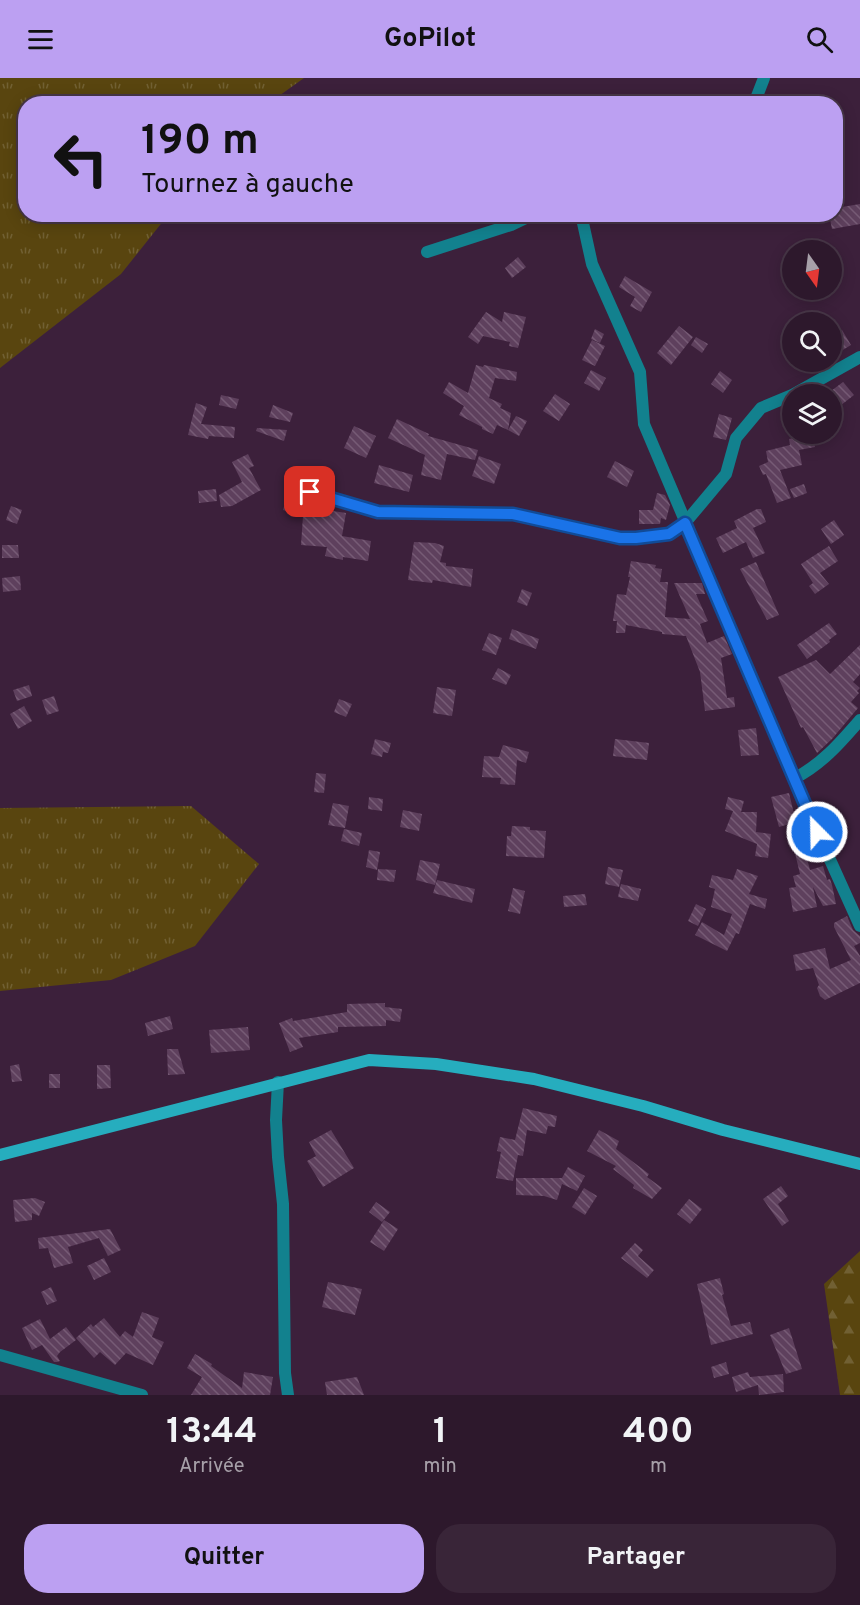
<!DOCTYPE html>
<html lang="fr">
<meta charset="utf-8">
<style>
:root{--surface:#2d182c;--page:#392538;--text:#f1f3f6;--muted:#a7a0a9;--line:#483748;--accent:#bca0f2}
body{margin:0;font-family:Overpass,sans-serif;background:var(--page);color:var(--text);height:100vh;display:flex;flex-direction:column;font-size:22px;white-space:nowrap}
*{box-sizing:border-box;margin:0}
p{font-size:20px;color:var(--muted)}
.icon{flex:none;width:33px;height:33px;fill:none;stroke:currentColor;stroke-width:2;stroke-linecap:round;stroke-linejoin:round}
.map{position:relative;height:1317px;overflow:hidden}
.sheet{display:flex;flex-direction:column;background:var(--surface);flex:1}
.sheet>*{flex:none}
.hud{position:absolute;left:18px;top:18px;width:825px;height:126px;border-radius:24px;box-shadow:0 3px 15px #0003,0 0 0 2px var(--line);background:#bca0f2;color:#111;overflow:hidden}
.needle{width:39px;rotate:166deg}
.tools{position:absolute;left:782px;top:162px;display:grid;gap:12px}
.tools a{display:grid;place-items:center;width:60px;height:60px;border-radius:50%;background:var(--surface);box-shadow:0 3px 15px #0003,0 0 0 2px var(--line);font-size:30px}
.pin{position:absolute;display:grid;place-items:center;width:51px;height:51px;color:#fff;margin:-26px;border-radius:12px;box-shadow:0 3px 9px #0006}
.me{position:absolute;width:66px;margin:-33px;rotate:337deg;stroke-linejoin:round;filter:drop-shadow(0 0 4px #0008)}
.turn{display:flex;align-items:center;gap:21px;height:126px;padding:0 24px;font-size:27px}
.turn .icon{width:78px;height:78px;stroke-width:2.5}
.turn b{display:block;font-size:42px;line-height:51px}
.eta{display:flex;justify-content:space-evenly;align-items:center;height:102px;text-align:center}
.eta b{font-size:36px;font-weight:700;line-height:42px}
.primary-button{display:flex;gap:12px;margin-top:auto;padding:12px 24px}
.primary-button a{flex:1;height:69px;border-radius:24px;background:var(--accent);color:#111;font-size:24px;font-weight:700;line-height:69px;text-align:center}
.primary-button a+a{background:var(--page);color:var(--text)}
header{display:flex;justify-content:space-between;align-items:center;height:78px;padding:0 24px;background:var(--accent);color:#111;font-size:27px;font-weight:700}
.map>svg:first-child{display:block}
.grass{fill:url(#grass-tufts)}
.forest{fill:url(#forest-firs)}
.building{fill:url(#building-back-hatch)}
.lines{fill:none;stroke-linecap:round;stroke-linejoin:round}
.street{stroke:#12818e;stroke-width:12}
.secondary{stroke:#26adbe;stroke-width:12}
.route-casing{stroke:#114b97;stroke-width:15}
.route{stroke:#1a73e8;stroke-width:10}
</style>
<header><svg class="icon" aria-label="menu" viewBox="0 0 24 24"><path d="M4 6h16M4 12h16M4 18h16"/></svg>GoPilot<svg class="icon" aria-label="search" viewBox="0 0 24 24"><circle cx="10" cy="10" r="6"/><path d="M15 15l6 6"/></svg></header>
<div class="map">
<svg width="860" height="1317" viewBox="0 0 860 1317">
<defs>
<pattern id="grass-tufts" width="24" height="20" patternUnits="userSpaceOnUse" patternTransform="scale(1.5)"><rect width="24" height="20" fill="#59450f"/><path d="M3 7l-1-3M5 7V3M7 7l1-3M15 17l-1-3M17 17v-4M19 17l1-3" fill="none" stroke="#716033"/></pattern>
<pattern id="forest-firs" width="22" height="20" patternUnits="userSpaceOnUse" patternTransform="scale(1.5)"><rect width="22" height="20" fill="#59450f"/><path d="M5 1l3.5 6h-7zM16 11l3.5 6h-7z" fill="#716033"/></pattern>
<pattern id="building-back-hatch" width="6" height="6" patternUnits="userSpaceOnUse" patternTransform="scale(1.5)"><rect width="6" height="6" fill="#5e405d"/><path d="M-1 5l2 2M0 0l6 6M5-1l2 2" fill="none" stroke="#765b75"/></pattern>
</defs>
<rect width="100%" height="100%" fill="#3c203b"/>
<g class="grass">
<path d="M0,0h304l-35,25 -243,1v110l142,1 -47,59 -121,94z"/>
<path d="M191,728l68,58 -64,82 -84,34 -111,11v-183z"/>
</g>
<path class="forest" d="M860,1173v144h-20l-16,-111z"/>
<g class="building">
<path d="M860,126v20l-28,5 -3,-15h7v-6z"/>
<path d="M518,179l8,10 -14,11 -7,-10z"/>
<path d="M625,198l27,16 -11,20 -11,-6 5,-9 -16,-10z"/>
<path d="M486,234l16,10 2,-10 22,5 -8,31 -9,-2 1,-4 -27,-6 -5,8 -10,-7z"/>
<path d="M679,248l14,11 -22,28 -14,-12z"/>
<path d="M595,251l9,5 -4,9 -9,-4z"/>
<path d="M842,252l9,15 -20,12v-21z"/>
<path d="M696,259l12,7 -6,9 -11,-8z"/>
<path d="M592,262l13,6 -10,20 -13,-6z"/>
<path d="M476,287l7,2 1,-2 33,7 -1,9 -21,-3 -6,20 13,6 -2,4 11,5 -3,17 -11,-5 -4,9 -11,-5v-2l-23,-12 5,-9 -21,-13 6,-11 19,11z"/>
<path d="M591,292l15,8 -7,13 -15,-8z"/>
<path d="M720,293l12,9 -9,13 -12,-9z"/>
<path d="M843,304l11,13 -23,18v-22z"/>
<path d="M555,316l15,10 -11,17 -16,-10z"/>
<path d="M221,317l18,4 -3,10 -17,-4z"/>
<path d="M196,325l11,4 -6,17 34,3 -1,11 -25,-2 -1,3 -20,-4z"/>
<path d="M273,327l20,8 -3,9 -21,-5z"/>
<path d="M719,336l13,4 -6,22 -13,-3z"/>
<path d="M516,338l11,5 -8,15 -11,-6z"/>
<path d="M397,341l32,15 -1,2 50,14 -3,10 -28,-6 -6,26 -20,-5 4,-20 -37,-17z"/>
<path d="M354,348l22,10 -10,22 -22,-10z"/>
<path d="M257,350l30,2 -3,11 -28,-10z"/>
<path d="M812,356l3,13 -16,3 3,15 -22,5 11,28 -14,5 -11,-29 -3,1 -4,-9 9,-4 -2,-11 24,-6 -1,-6z"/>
<path d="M248,376l6,12 -5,2 12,22 -29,16 -11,1 -2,-12 23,-13 -10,-20z"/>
<path d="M479,378l22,8 -7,20 -22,-8z"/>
<path d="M615,383l19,10 -7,16 -20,-10z"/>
<path d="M379,387l34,10 -4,17 -35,-9z"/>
<path d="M804,406l3,9 -13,5 -4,-9z"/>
<path d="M216,411l1,12 -18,2 -1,-12z"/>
<path d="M288,415l28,9 -2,6 32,5 -4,23 29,5 -3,20 -25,-4v3l-18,-4 2,-9 -26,-2 2,-29 -20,-6z"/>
<path d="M657,415l8,2 5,10 -4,15 -5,-2 -1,6h-21v-14h14z"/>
<path d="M11,428l11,4 -5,14 -11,-4z"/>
<path d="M757,431h4l5,13 -13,6 12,25 -12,5 -7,-16 -23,11 -7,-15 21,-10 -3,-7z"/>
<path d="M834,442l10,15 -13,9 -10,-15z"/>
<path d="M414,464l21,1 9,3 -4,16 6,1v3l27,3 -2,18 -38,-7 -1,3 -24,-3z"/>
<path d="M2,467h16l1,13h-17z"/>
<path d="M829,468l9,15 -18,12 9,11 -14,10 -6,-8 4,-3 -12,-19z"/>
<path d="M631,483l25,4 -1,3 7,1 -2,13h8l-3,35 25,2 -16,-36h28l3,11h-9l12,27 -8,3 7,19 17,-7 8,18 -11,4 6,40 7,-1 1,10 -30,4 -5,-39 -14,-36 -24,-2v-2l-36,-7 -1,8h-9l1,-12h-4l4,-27 9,1 4,-18h-2z"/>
<path d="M756,484l23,53 -12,5 -27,-51z"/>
<path d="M20,498l1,14 -18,2 -1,-14z"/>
<path d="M522,511l10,4 -5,13 -10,-4z"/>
<path d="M829,545l8,11 -8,6 1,2 -23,17 -10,-14z"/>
<path d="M512,551l27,10 -3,10 -27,-10z"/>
<path d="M489,555l13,5 -6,17 -14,-5z"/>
<path d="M860,567v29l-7,8 7,6 -3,3 2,2 -8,9 7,6 -26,31 -15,14 -14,-26 -2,1 -23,-51 38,-17 14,14z"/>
<path d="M498,590l13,7 -5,10 -14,-6z"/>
<path d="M29,607l3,11 -15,5 -4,-11z"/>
<path d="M437,609l19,3 -4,26 -19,-3z"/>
<path d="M54,618l5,15 -12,4 -5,-15z"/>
<path d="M339,621l13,5 -6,13 -12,-5z"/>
<path d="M24,628l8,15 -14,8 -8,-15z"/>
<path d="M756,650l3,27 -18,1 -3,-26z"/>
<path d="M375,661l16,4 -3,10 -5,-1 -1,5 -11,-3z"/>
<path d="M615,661l34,4 -2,17 -34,-4z"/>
<path d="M503,667l26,7 -3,11 -9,-3 -2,25 -15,-1 1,-6 -19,-1 2,-21 15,1z"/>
<path d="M316,695l10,1 -2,19 -10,-1z"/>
<path d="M789,715l7,29 -17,5 -8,-30z"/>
<path d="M369,719l14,2 -1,12 -14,-2z"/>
<path d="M728,719l16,4 -3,11h16l-1,20 15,2 -3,24 -13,-2 2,-12 -32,-13 8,-20 -8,-2z"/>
<path d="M333,725l16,3 -4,22 -17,-3z"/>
<path d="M403,732l19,4 -3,17 -19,-4z"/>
<path d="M512,748l18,1v3l16,1 -2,27 -38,-2 1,-20h4z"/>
<path d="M344,751l18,4 -3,13 -18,-5z"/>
<path d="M803,765l7,27 13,-4 4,14 3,-1 2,6 4,19 -13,2 -10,-19 4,20 -24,5 -4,-24 7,-1 -3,-11 7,-2 -7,-29z"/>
<path d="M369,772l11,2 -3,18 -11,-3z"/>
<path d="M420,782l20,4 -5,21 -19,-5z"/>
<path d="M608,789l15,3 -4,17 -14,-3z"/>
<path d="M378,791l18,1 -2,12 -17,-2z"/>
<path d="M737,791l21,7 -9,18 18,5 -2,10 -15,-5 -11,30 -3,-1 -9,18 -32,-16 7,-13 22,13 8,-21 -21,-7 4,-18 -6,-2 3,-12 21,5z"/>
<path d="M437,802l38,9 -3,14 -39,-10z"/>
<path d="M621,806l20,5 -3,12 -20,-4z"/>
<path d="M513,810l12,3 -5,23 -12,-3z"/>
<path d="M585,816l2,11 -23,2 -1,-11z"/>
<path d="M696,826l10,5 -8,17 -10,-5z"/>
<path d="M847,838l6,14 7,6v7l-6,3 6,10v27l-35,17 -5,-4 -3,-8 2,-3 -6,-17 -17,3 -3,-16 32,-7 5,21 21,-9 -17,-33v-4z"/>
<path d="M385,925v4l17,2 -2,13 -14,-2v6l-48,1v5l-39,6 4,9 -13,5 -11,-29 13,-5 1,3 54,-9v-8z"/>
<path d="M170,938l3,13 -25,7 -3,-13z"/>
<path d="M248,949l2,23 -39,3 -2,-23z"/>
<path d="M167,971h11l7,25 -17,1z"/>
<path d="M19,986l3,17 -10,1 -2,-16z"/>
<path d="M97,987h13l1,23 -14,1z"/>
<rect x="49" y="996" width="11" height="14"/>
<path d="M523,1030l34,8 -2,11 -7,-1 -2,8 -19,-4 -4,26 -5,-1 -5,26 -17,-3 5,-26 -4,-1 3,-14 15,3z"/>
<path d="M331,1052l23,38 -31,19 -16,-26 9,-5 -7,-14z"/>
<path d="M599,1052l20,11 -3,8 33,25 -2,3 15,11 -10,11 -19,-11 1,-3 -21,-16 3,-3 -29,-15z"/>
<path d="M568,1089l17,9 -8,15 -15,-7 -5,16 -13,-4 -28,-1v-17h46z"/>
<path d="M781,1108l7,10 -10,8 11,17 -7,5 -19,-27z"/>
<path d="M584,1110l13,8 -12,19 -13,-8z"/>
<path d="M35,1120l10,4 -6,14 -7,-3v7l-17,2 -2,-22z"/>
<path d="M689,1121l13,10 -12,15 -13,-10z"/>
<path d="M376,1124l14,10 -8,10 -13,-10z"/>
<path d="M384,1142l14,9 -14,22 -14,-9z"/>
<path d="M110,1151l11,21 -13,6 -9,-18 -31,9 5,16 -19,5 -6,-20 -9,1 -1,-11z"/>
<path d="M635,1165l8,7 -5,6 16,14 -7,8 -26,-20z"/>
<path d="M104,1180l7,14 -17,8 -7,-14z"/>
<path d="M720,1200l4,16 -2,1 9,31 19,-4 3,12 -42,11 -14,-61z"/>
<path d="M328,1204l34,7 -7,26 -33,-8z"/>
<path d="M51,1209l6,14 -10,4 -6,-13z"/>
<path d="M142,1234l17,6 -7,19 12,5 -11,23 -27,-12 -11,12 -15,-13 -6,6 -18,-20 15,-14 2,3 11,-9 16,19 5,-6 8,6z"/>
<path d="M40,1241l10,20 16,-12 10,13 -16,12 -3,4 3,5 -3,1h-3l-12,-17 -10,5 -10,-22z"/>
<path d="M789,1250l13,41 -16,5 -16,-39z"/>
<path d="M195,1276l17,10 -1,2 31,22 2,-16 29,5 -3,18h-79l11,-18 -15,-9z"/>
<path d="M726,1284l3,12 -15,4 -3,-11z"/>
<path d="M748,1294l2,5 33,-3 1,18 -25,3 -1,-10 -22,7 -4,-15z"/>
<path d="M357,1299l7,18h-37l-2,-13z"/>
</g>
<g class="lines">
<g class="street">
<path d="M754,26l10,-26"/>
<path d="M581,136l11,50 48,108 4,52 164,387 52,115"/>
<path d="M427,174l84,-27 23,-11"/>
<path d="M794,316l66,-37"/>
<path d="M310,414l68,20 135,2 106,24 17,1 33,-5 16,-11 41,-49 10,-36 25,-30 31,-13"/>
<path d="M795,700c27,-14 45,-35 65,-58"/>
<path d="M278,1004l-2,38 2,37 5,47 2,169 3,22"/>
<path d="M0,1277l142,40"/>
</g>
<path class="secondary" d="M0,1077l369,-95 67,4 98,15 109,27 80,24 137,34"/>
</g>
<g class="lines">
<g class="route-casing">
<path id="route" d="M310,414l68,20 135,2 107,24h16l33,-4 16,-11 132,309"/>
</g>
<use href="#route" class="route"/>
</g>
</svg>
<div class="tools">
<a><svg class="needle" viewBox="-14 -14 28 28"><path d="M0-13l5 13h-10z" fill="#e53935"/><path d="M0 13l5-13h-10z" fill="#a7a0a9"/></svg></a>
<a><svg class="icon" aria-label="search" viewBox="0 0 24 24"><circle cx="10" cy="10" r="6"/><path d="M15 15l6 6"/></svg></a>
<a><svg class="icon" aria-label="layers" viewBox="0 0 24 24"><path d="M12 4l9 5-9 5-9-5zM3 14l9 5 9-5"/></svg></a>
</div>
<div class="pin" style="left:310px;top:414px;background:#d93025"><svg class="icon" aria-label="arrive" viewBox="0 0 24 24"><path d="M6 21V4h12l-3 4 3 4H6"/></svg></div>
<svg class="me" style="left:817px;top:754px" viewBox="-20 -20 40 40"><circle r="17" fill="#1a73e8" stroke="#fff" stroke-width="3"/><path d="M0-11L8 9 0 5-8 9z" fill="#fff"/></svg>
<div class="hud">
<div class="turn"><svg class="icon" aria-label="left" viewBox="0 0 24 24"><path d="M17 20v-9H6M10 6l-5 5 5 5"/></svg><div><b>190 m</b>Tournez à gauche</div></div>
</div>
</div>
<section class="sheet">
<div class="eta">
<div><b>13:44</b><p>Arrivée</p></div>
<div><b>1</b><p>min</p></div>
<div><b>400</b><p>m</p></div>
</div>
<div class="primary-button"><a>Quitter</a><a>Partager</a></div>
</section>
